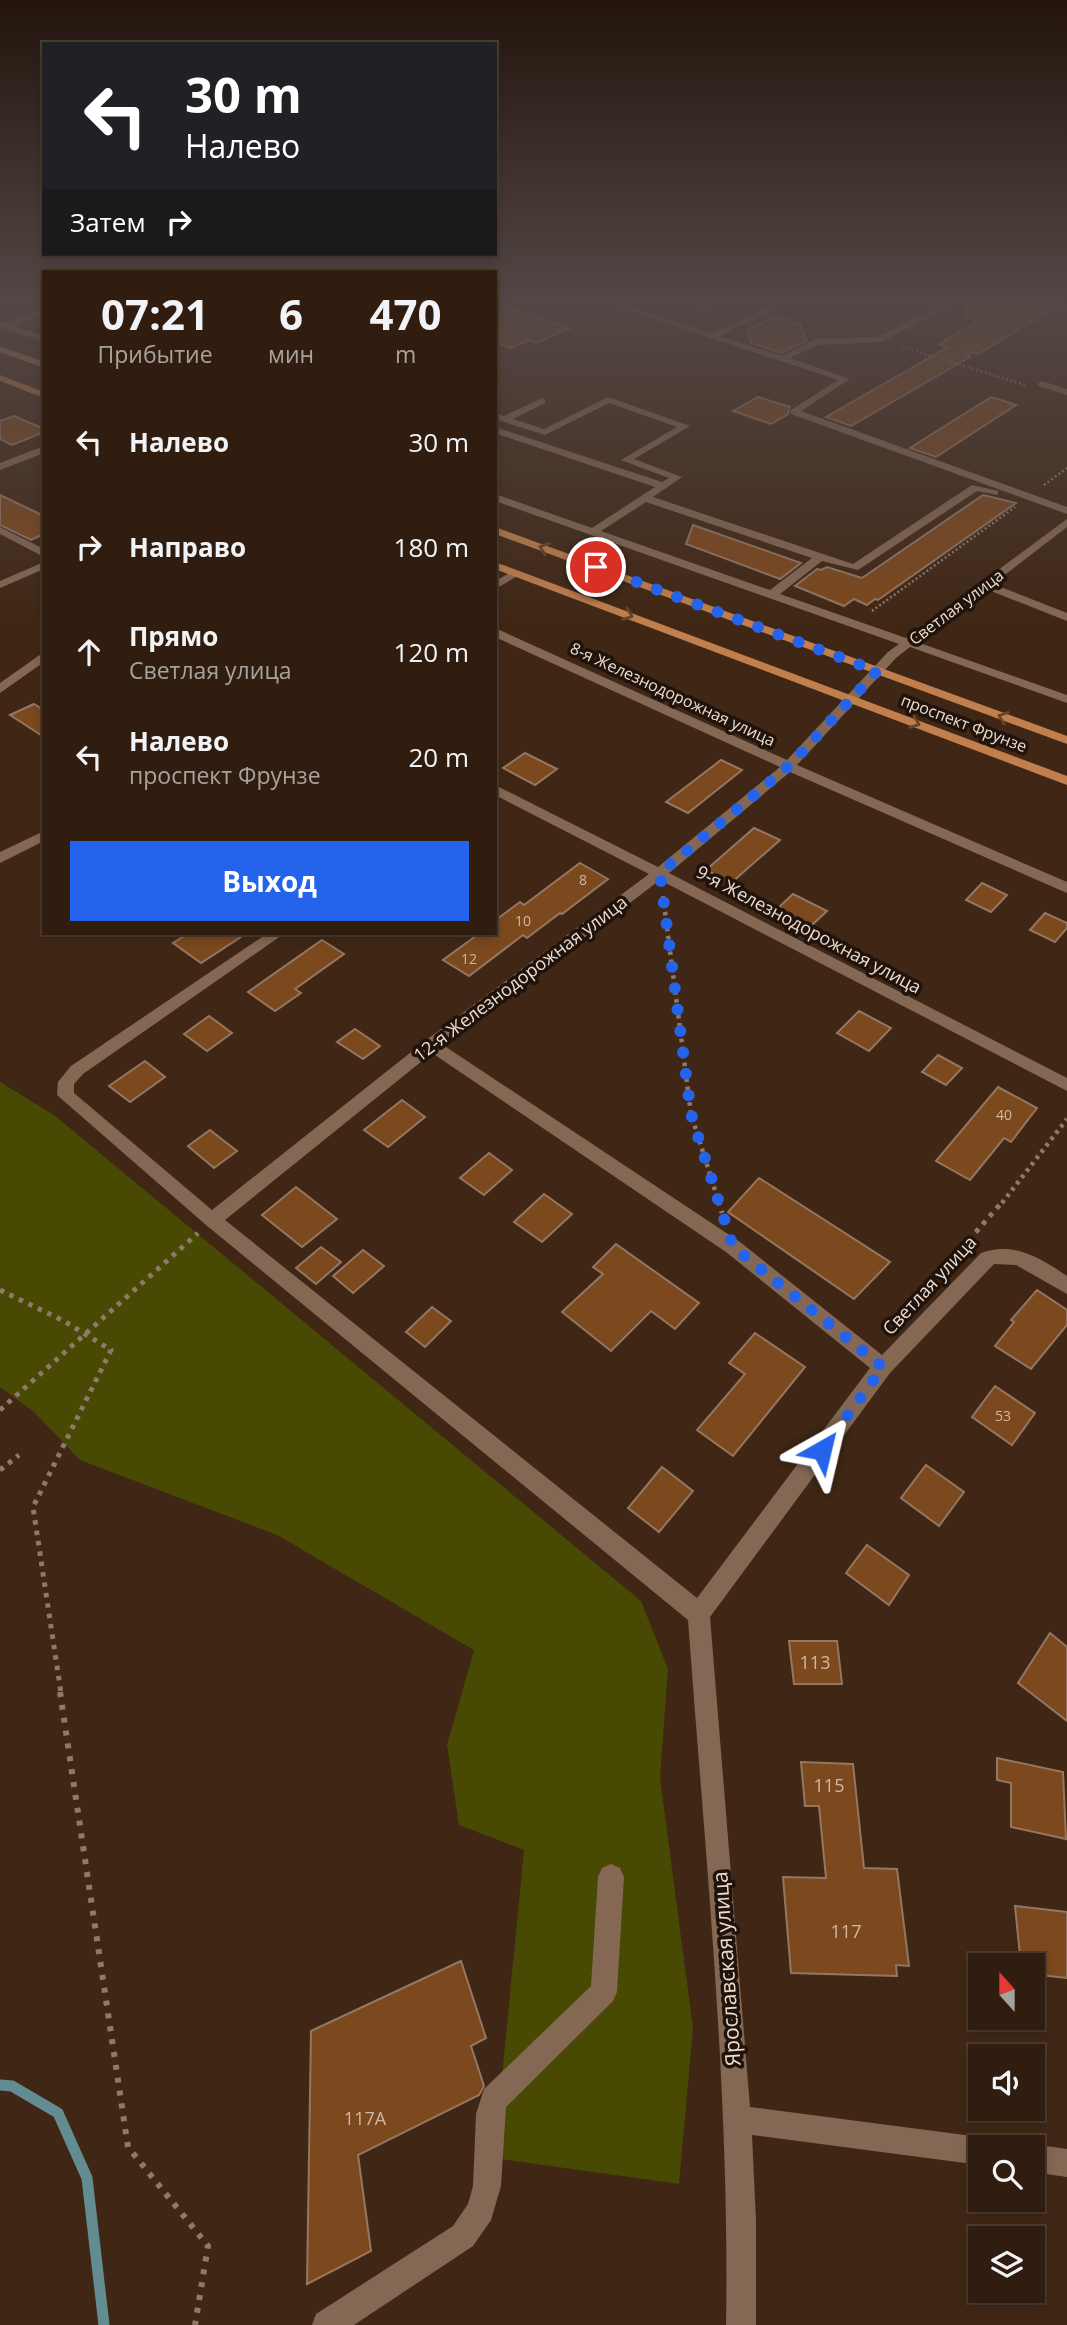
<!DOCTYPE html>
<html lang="ru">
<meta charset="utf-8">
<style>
:root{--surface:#301d10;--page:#3c2a1e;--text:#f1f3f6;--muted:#a8a29f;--line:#4b3b30;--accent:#2563eb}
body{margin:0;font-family:"Open Sans",sans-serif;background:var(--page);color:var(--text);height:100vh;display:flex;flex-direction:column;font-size:26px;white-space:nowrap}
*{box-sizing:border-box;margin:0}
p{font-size:23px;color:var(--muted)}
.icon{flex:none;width:38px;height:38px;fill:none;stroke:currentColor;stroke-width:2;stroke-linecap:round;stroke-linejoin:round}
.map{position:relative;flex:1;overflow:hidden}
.side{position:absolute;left:42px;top:270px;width:455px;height:665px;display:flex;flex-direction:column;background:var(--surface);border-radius:0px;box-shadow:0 4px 10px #0003,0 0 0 2px var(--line)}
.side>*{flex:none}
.hud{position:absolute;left:42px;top:42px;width:455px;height:214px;border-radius:0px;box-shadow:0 4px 10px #0003,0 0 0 2px var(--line);background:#202124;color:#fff;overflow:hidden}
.needle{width:46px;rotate:339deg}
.fabs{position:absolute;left:968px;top:1953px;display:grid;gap:14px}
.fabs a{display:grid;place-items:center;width:77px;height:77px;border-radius:0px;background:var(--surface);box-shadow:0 4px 10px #0003,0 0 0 2px var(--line);font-size:35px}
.pin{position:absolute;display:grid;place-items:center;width:60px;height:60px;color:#fff;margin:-30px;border:4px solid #fff;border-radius:50%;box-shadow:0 2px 7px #0007}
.me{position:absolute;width:77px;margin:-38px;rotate:37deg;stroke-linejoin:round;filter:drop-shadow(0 0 5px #0008)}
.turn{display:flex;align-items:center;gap:24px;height:147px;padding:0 28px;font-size:32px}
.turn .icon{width:91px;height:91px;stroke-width:2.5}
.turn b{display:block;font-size:49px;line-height:60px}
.then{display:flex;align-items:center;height:66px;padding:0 28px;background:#0003;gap:14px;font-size:26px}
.eta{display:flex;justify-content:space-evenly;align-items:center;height:119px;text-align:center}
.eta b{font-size:42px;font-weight:700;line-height:49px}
.cta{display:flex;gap:14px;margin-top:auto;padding:14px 28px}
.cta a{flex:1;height:80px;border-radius:0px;background:var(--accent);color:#fff;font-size:28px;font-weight:700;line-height:80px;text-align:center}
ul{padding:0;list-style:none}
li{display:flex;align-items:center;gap:21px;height:105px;padding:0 28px}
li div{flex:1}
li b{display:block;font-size:26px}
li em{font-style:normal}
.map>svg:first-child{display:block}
.green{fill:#484902}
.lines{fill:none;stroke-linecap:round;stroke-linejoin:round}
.stream{stroke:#628c91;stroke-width:11}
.building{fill:#7c481d;stroke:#947762;stroke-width:2}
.path-far3{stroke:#8e796a;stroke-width:2.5;stroke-dasharray:2 2.5;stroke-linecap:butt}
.path-far2{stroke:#8e796a;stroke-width:4.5;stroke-dasharray:3.5 4.5;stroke-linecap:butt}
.path-far1{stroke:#8e796a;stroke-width:5;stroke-dasharray:4.5 6;stroke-linecap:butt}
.path{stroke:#8e796a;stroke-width:6;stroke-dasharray:5 8;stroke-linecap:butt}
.minor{fill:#846854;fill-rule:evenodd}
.major{fill:#c07f4c;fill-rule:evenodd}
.oneway{stroke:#674428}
.route{stroke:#2563eb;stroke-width:12;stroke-dasharray:0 21.6}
.labels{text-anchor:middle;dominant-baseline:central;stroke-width:7;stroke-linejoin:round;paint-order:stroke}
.number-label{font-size:14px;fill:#d1b8a4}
.far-street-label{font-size:16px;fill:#edddd1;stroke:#1f130b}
.street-label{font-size:18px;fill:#edddd1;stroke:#1f130b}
.near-number-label{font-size:18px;fill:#d1b8a4}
.near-street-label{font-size:21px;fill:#edddd1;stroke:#1f130b}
</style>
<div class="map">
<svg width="1067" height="2325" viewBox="0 0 1067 2325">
<rect width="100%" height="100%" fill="#402715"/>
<path class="green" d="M0,1082l54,33 587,486 27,68 -8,109 33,250 -14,156 -185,-26 30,-308 -65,-25 -12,-80 27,-95 -197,-115 -197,-75 -46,-48 -34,-25z"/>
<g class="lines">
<path class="stream" d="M0,2085l12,1 46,27 29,65 17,147"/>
</g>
<g class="building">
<path d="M969,298h54l30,11 -75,45 -11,-2 3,5 -119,69 -25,-9 122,-70 -9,-3 39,-23 -13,-4z"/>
<path d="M495,302l75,26 -34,15 -7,-3 -18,8 -16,-6z"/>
<path d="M776,316l24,8 7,17 -26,12 -30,-10 -4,-13z"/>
<path d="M758,397l32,10 -2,7 -17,10 -38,-13z"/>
<path d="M991,397l25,8 -80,52 -26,-9z"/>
<path d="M14,416l30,13v3l-32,13 -12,-6v-18z"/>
<path d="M0,495l44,21v18l-13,6 -31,-15z"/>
<path d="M983,495l33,8 -138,97 -3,-1 -8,6 -13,-6 -10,7 -49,-20 22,-17 4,1 6,-3 35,11z"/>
<path d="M693,525l108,38 -21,16 -94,-35z"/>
<path d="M34,704l10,6v27l-34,-22z"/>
<path d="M525,753l32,16 -22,16 -32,-17z"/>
<path d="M721,760l21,10 -54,43 -22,-11z"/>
<path d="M754,828l26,12 -49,43 -25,-13z"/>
<path d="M580,863l28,16 -46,35 -2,-1 -33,25 -4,-3 -54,41 -26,-16 37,-27h15l2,-14 23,-17 4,3z"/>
<path d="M982,883l25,12 -16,17 -25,-12z"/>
<path d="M793,894l34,17 -16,15 -34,-17z"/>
<path d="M1045,913l22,10v5l-12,14 -25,-12z"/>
<path d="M189,933h58l-46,30 -28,-20z"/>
<path d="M322,940l22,14 -49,35 6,4 -26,18 -27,-19z"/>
<path d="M859,1011l32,17 -22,23 -32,-18z"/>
<path d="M209,1016l23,17 -25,18 -23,-17z"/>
<path d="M355,1029l25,17 -17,13 -26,-17z"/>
<path d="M938,1055l24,13 -16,17 -24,-13z"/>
<path d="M145,1061l20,16 -35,25 -21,-16z"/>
<path d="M998,1087l39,21 -26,34 -7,-4 -34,42 -34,-19z"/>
<path d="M402,1100l23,17 -37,30 -24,-17z"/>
<path d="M210,1130l27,21 -23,17 -26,-22z"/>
<path d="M489,1153l23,17 -28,25 -24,-17z"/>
<path d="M759,1178l131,84 -36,37 -126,-87z"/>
<path d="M296,1187l41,32 -35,28 -40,-32z"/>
<path d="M544,1194l28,20 -30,28 -28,-20z"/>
<path d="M616,1244l83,59 -24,26 -24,-18 -40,40 -49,-39 41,-38 -10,-7z"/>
<path d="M321,1247l20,15 -25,22 -20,-16z"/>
<path d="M363,1250l21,16 -31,27 -20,-17z"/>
<path d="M1037,1290l30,20v15l-36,44 -36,-23 19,-24 -3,-2z"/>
<path d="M432,1307l19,14 -26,26 -19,-15z"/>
<path d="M755,1333l50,34 -72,89 -36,-26 48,-56 -16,-11z"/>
<path d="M995,1386l40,27 -23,32 -40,-28z"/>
<path d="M926,1465l38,27 -25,34 -38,-28z"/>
<path d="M662,1467l31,24 -34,41 -31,-24z"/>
<path d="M867,1545l42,30 -20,30 -43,-32z"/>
<path d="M1050,1633l17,14v74l-49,-38z"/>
<path d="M789,1641h48l5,43h-48z"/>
<path d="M997,1758l66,14 3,67 -55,-12v-44l-14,-3z"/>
<path d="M801,1762l52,2 11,104 33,1 12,97 -13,-1 1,11 -106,-3 -8,-96 43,1 -7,-72h-14z"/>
<path d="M1015,1906l52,6v66l-35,-4v-9h-11z"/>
<path d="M461,1961l25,77 -15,8 13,40 -5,9 -121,60 13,96 -64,33 4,-253z"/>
</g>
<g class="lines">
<g class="path-far3">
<path d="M903,347l122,38"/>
<path d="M1044,485l23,-17"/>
<path d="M872,611l143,-104"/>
</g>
<g class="path-far2">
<path d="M663,896l28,218 28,89"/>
<path d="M1002,1203l65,-84"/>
</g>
<g class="path-far1">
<path d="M718,1201l4,12"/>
<path d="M955,1256l48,-55"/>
<path d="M0,1290l64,31 47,29 -78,157 28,186"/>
<path d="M0,1410l198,-177"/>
<path d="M0,1470l19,-15"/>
</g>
<path class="path" d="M60,1692l68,455 80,99 -13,79"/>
<g class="minor">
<path d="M590,298h11l111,35 74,-35h10l-76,38 62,20 34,-17 61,-2 80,-39h10l-85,44 -64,3 -28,13 60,21 -49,32 266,96v7l-276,-100v-4l47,-30z"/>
<path d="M671,298h11l29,10 -4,3z"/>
<path d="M1026,298h12l29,7v6z"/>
<path d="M44,309v5l-30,12 30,10v6l-44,-15v-6l6,2z"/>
<path d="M1042,381l25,8v6l-28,-9 -2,-2z"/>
<path d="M608,397l82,29 -56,33 48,18 -29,20 200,67 119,-79 26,6v4l-21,-4 -119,79 -36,-9 -42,33 126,44 161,-119v8l-74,57 74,29v8l-81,-32 -69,53 150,53v8l-157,-56 -14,11 -99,107 270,117v11l-277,-121 -121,101 398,205v13l-407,-211 -217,165 297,197 142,113 99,-102c33,-12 59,5 86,23v18l-51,-29 -22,-1 -104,109 -180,244 40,490 230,30 10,4 2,6h-12v18l-228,-30 4,86v104h-30c4,-235 -21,-471 -38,-705l-482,-395 -149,-130 1,-13 13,-16 197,-133h17l-202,141 -9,10v9l138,117 213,-169 224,-167 -154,-79v-10l163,82 122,-100 -285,-130v-9l292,132 101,-108 11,-8 -404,-143v-7l97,34 63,-41 -160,-54v-6l167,55 7,-4 -48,-18 56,-33 -68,-24 -64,32 -50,-16v-6l9,3 38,-18 3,1v4l-32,16 31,10zM646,502l166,56 -42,32 -169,-59zM432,1053l294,199 144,116 -173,230 -472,-378z"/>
<path d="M44,446v7l-44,17v-7z"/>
<path d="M0,527l44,22v8l-44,-23z"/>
<path d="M44,562v7l-44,19v-7z"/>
<path d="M513,571l10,2 -28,16v-8z"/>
<path d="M44,652v10l-44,31v-10z"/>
<path d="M44,831v10l-44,22v-11z"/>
<path d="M611,1864l9,4 4,9 -7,115 -4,9 -107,106 -5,79 -10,34 -18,26 -119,79h-42l4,-11 137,-88 15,-22 5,-18 3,-72 8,-25 107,-103 7,-109 4,-9z"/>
<path d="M1032,2144l35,5v28l-35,-5v-25h-8z"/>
</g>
<g class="major">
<path d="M0,346l44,16v6l-44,-16z"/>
<path d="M0,375l44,17v6l-44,-17z"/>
<path d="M495,527l572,209v8l-572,-210z"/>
<path d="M495,562l572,214v9l-572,-216z"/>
</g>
</g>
<defs><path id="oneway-chevron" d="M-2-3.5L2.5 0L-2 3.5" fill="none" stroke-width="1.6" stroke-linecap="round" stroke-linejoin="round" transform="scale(1.75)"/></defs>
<g class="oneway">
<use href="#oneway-chevron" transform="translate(544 548) rotate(-160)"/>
<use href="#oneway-chevron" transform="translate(628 615) rotate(21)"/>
<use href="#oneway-chevron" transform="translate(1003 717) rotate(-160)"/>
<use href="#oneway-chevron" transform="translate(915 723) rotate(21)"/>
</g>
<linearGradient id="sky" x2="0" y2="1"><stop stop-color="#23150c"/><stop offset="0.48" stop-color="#534746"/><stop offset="1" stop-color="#534746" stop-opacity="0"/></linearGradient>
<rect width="1067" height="623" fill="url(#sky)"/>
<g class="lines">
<path class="route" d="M596,567l281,104 -88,95 -129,107 31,241 42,133 150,120 -61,83"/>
</g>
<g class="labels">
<g class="number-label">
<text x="583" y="879">8</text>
<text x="523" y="920">10</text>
<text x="469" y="958">12</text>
<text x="1004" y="1114">40</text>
<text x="1003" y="1415">53</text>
</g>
<g class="far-street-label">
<text transform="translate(956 607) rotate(-37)">Светлая улица</text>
<text transform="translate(673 694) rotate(25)">8-я Железнодорожная улица</text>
<text transform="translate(964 723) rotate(21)">проспект Фрунзе</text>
</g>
<g class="street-label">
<text transform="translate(809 929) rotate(28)">9-я Железнодорожная улица</text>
<text transform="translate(520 978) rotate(-37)">12-я Железнодорожная улица</text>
<text transform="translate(929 1285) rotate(-47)">Светлая улица</text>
</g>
<g class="near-number-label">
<text x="815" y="1662">113</text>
<text x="829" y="1785">115</text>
<text x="846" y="1931">117</text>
<text x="365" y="2118">117А</text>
</g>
<g class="near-street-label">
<text transform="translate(726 1969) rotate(-94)">Ярославская улица</text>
</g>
</g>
</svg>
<div class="fabs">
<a><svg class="needle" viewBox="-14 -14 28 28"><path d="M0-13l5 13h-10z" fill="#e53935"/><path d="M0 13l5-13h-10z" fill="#a8a29f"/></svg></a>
<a><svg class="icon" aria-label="sound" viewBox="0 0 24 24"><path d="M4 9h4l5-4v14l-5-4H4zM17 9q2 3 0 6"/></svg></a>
<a><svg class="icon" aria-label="search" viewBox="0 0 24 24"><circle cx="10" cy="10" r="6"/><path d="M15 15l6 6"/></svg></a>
<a><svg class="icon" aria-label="layers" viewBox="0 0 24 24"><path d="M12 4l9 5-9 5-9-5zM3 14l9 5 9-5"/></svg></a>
</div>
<div class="pin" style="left:596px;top:567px;background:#d93025"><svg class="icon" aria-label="arrive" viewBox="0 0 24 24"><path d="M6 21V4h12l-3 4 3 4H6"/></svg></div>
<svg class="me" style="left:822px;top:1450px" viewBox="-20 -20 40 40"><path d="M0-17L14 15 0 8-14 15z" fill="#2563eb" stroke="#fff" stroke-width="4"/></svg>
<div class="hud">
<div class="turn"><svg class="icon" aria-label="left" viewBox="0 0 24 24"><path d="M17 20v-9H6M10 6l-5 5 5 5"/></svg><div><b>30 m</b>Налево</div></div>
<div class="then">Затем<svg class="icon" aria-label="right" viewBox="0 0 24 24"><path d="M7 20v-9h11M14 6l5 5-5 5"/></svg></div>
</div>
<section class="side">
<div class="eta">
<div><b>07:21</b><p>Прибытие</p></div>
<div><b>6</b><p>мин</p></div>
<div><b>470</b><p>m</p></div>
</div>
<ul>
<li><svg class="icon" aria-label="left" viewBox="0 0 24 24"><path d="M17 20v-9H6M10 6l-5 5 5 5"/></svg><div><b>Налево</b></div><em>30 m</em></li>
<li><svg class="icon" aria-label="right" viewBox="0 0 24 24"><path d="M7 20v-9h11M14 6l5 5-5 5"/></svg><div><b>Направо</b></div><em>180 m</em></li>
<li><svg class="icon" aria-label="ahead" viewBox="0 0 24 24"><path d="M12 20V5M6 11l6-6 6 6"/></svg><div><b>Прямо</b><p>Светлая улица</p></div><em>120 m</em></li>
<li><svg class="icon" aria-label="left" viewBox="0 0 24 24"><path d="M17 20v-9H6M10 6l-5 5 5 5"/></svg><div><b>Налево</b><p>проспект Фрунзе</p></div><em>20 m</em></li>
</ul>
<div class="cta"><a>Выход</a></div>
</section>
</div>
